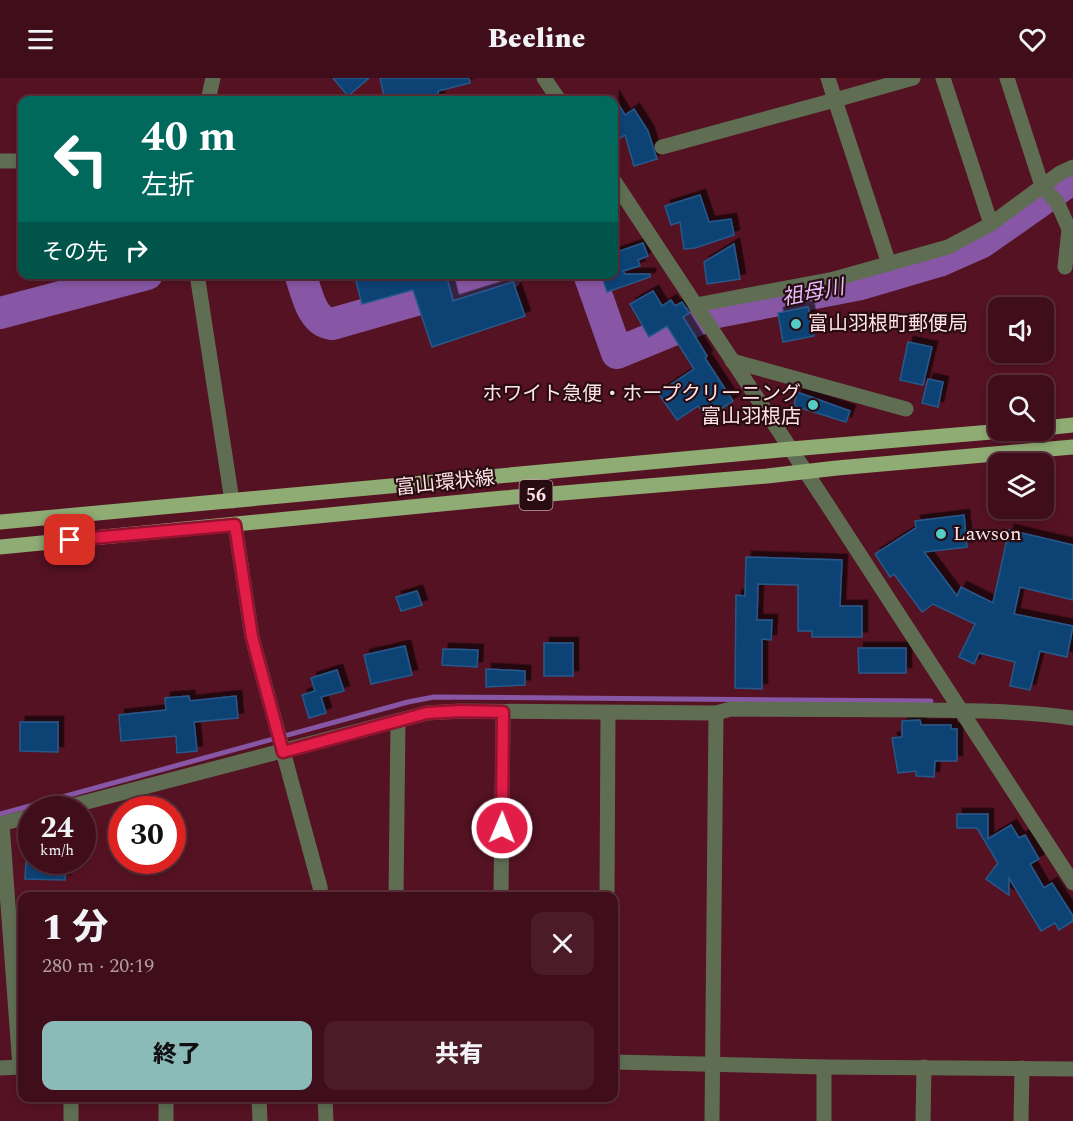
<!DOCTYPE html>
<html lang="ja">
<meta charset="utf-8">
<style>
:root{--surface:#400e1a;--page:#4b1c27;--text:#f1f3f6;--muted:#ae9ca2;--line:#592e39;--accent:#8bbbb9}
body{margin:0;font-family:Spectral,"Noto Sans JP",serif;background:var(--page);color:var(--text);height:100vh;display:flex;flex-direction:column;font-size:22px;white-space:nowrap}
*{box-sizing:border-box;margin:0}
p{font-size:20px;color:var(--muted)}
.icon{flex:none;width:33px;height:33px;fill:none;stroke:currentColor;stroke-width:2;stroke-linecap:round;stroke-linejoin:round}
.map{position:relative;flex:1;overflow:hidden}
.panel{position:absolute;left:18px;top:814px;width:600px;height:210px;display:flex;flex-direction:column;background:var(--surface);border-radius:12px;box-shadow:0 3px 9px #0003,0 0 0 2px var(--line)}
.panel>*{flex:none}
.top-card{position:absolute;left:18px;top:18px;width:600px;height:183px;border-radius:12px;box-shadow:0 3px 9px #0003,0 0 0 2px var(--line);background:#00695c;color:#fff;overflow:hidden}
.tools{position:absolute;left:988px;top:219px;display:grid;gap:12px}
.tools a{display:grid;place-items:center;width:66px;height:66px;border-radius:12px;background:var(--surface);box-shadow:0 3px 9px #0003,0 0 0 2px var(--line);font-size:30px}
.speed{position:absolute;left:18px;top:718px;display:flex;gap:12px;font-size:30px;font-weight:700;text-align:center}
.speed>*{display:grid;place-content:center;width:78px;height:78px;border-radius:50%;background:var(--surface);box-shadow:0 3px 9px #0003,0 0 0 2px var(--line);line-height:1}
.speed small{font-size:15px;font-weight:400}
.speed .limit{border:9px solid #d22;background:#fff;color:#111}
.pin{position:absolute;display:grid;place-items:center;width:51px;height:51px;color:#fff;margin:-26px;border-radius:12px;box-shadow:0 3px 9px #0006}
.me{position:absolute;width:66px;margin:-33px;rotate:1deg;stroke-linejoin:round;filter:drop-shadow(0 0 4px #0008)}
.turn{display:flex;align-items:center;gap:21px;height:126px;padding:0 24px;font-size:27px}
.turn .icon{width:78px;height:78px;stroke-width:2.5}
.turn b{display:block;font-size:42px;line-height:51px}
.then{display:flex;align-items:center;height:57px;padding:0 24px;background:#0003;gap:12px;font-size:22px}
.round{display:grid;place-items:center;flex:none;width:63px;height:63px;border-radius:12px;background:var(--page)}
.head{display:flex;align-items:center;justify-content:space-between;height:102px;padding:0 24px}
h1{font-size:36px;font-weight:800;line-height:45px}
.cta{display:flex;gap:12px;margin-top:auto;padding:12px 24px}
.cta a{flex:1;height:69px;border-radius:12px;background:var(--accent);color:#111;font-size:24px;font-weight:800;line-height:69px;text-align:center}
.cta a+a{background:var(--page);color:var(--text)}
header{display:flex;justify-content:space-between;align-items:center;height:78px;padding:0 24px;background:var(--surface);font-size:27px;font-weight:800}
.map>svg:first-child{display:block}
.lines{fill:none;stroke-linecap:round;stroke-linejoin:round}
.stream{stroke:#8757a5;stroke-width:5}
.river{stroke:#8757a5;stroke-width:32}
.building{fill:#094274;stroke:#28598b;stroke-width:1.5;filter:url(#shadow)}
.minor{stroke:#5f6e53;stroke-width:15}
.major{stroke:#8fac75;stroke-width:15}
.route-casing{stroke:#92132f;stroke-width:15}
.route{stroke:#e11d48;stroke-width:10}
.poi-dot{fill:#54cdc8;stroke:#290c11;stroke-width:2}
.labels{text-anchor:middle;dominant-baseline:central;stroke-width:4.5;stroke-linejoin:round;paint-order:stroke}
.shield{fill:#290c11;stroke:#bea3a6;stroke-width:1.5}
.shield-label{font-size:18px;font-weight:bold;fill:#fee4e6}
.poi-label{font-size:20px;fill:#fee4e6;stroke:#290c11;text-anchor:start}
.street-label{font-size:20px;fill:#fee4e6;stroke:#290c11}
.water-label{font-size:21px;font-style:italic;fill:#e3befd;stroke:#290c11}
</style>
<header><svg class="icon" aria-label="menu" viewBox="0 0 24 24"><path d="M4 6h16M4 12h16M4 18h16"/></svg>Beeline<svg class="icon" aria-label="heart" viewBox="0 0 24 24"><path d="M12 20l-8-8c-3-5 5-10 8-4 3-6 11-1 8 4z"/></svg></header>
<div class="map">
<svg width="1073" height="1043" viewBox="0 0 1073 1043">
<defs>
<filter id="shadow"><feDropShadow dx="5.5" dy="-5.5" stdDeviation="0" flood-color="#0009"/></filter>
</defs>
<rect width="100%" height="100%" fill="#551222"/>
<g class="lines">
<path class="stream" d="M0,736l408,-112 26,-5 497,4"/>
<g class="river">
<path d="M300,196c7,18 11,48 32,50l175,-50"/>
<path d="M589,196l28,79 100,-41 144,-28 78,-23 43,-19 91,-64"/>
<path d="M0,235l147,-39"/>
</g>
</g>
<g class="building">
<path d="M333,0h36l-21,18z"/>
<path d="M380,0h89l1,5 -32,8 1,7 -10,2h-44z"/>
<path d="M614,19l11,18 9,-6 14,22 9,28 -23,7 -9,-31 -11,7z"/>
<path d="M700,117l9,27 22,-3 3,16 -39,13 -11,1 -4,-27 -9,3 -6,-19z"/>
<path d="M643,165l5,13 -10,4 2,6 -17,5 2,3h25v3l-43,15 -6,-18h13v-21z"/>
<path d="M734,166l6,35 -33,5 -3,-22z"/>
<path d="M354,196h92l7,27 60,-19 12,34 -93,31 -19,-57 -51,14z"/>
<path d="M653,213l9,15 9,-6 4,6 7,-4 7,11 -6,4 24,39 -2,2 28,43 -26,17 -9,-12 -21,14 -19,-27 36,-24 -27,-43 -18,11 -19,-33z"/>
<path d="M808,229l6,29 -31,6 -5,-29z"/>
<path d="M908,264l24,5 -9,38 -23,-5z"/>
<path d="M928,301l15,3 -5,25 -16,-4z"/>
<path d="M797,314l53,19 -4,11 -52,-16z"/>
<path d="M964,437l3,32 -43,5 33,44 4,-9 32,16 16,-73 64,15v55l-53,-13 -6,27 59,12 -6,31 -27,-6 -10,39 -20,-4 5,-24 -36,-9 -5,11 -15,-7 16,-33 -42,-20 -11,8 -28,-38 -4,3 -15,-23 41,-26 -1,-7z"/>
<path d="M746,479l96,3 -2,46h22v31h-50v-6h-14v-46l-40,-1 -1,36h15l-1,20 -9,-1v50l-27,-1 1,-93 9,1z"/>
<path d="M417,513l5,14 -21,6 -5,-14z"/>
<rect x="544" y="565" width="29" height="33"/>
<path d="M405,568l7,29 -41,9 -7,-29z"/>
<path d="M858,570h48v25h-47z"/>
<path d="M443,571l35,1 -1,17 -35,-2z"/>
<path d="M486,591l39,2v14l-39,2z"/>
<path d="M337,592l7,21 -23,6 5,16 -17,5 -7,-23 13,-4 -4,-13z"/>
<path d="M189,618l1,5 46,-5 2,22 -44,4 3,29 -20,2 -1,-17 -55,5 -2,-26 47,-5 -1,-12z"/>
<path d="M920,642l1,5h30v4h6v32h-22l-1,16 -18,-1v-5l-18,2 -6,-35 10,-1v-16z"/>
<path d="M20,644h38v30l-38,-1z"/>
<path d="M957,736h31v25l23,-14 8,13 6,-3 14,24 -9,5 14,24 8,-5 21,33v5l-14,9 -4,-7 -14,8 -32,-53v17l-23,-16 12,-16 -21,-35h-20z"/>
<path d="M26,783h40l-1,19 -40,-1z"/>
</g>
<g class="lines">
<g class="minor">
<path d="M544,0l15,22"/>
<path d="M828,0l7,22 78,-22"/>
<path d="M943,0l48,146"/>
<path d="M1007,0l35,108 15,16 12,27 -4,38"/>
<path d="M208,22l5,-22"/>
<path d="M662,69l173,-47 54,164"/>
<path d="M0,83h22"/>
<path d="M614,103l209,317 250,385"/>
<path d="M197,196l35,227"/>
<path d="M696,227l138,-26 114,-32 43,-23 69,-51 13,-6"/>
<path d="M732,283l174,48"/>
<path d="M235,447l17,112 68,250 1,10"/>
<path d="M56,732l371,-97 34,-2 255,2 15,-4c65,0 131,1 196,1 49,1 98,1 146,8"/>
<path d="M0,746l32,-8"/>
<path d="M2,746l18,243"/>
<path d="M396,819l2,-176"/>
<path d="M501,819l2,-185"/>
<path d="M607,819l1,-184"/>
<path d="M614,984l210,5 249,2"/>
<path d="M824,989v54"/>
<path d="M0,990l22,-1"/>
<path d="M71,1020v23"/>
<path d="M166,1020v23"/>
<path d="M259,1020l1,23"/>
<path d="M325,1020l1,23"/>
<path d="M712,1043l4,-408"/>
<path d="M923,1043l1,-54"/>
<path d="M1021,1043l1,-53"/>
</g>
<g class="major">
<path d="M1044,350l29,-3"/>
<path d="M0,444l791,-73 224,-19"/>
<path d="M0,469l503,-49 264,-22 70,-8 236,-21"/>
</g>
</g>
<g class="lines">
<g class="route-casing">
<path id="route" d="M70,462l165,-15 17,112 31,115 144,-39 34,-2 42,1 -1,116"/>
</g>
<use href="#route" class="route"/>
</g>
<g class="poi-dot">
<circle cx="796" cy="246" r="6"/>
<circle cx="813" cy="327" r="6"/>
<circle cx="941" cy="456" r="6"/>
</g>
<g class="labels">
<rect class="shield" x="519.5" y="402" width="33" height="30" rx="4.5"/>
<g class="shield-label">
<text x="536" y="417">56</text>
</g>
<g class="poi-label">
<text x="808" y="246">富山羽根町郵便局</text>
<text x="801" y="316" text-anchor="end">ホワイト急便・ホープクリーニング<tspan x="801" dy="23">富山羽根店</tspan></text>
<text x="953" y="456">Lawson</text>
</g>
<g class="street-label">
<text transform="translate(445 405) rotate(-6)">富山環状線</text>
</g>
<g class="water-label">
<text transform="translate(813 215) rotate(-11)">祖母川</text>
</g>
</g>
</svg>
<div class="tools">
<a><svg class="icon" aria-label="sound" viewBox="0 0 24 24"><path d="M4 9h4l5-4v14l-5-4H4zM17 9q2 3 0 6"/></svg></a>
<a><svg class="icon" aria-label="search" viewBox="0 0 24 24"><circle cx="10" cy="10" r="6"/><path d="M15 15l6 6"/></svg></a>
<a><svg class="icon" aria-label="layers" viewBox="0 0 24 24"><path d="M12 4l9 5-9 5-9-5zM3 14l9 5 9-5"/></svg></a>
</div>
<div class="speed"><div>24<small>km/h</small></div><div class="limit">30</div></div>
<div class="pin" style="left:70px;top:462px;background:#d93025"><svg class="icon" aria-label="arrive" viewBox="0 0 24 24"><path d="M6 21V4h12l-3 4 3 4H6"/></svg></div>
<svg class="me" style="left:502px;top:750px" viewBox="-20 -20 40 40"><circle r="17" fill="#e11d48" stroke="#fff" stroke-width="3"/><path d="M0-11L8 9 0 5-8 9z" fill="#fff"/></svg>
<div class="top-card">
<div class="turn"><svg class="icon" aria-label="left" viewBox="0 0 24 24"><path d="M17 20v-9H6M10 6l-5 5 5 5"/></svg><div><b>40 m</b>左折</div></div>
<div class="then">その先<svg class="icon" aria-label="right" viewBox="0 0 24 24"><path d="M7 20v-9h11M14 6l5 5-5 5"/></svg></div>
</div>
<section class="panel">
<div class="head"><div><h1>1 分</h1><p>280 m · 20:19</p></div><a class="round"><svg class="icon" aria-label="close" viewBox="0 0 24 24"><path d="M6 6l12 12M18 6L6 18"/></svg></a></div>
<div class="cta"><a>終了</a><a>共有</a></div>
</section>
</div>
